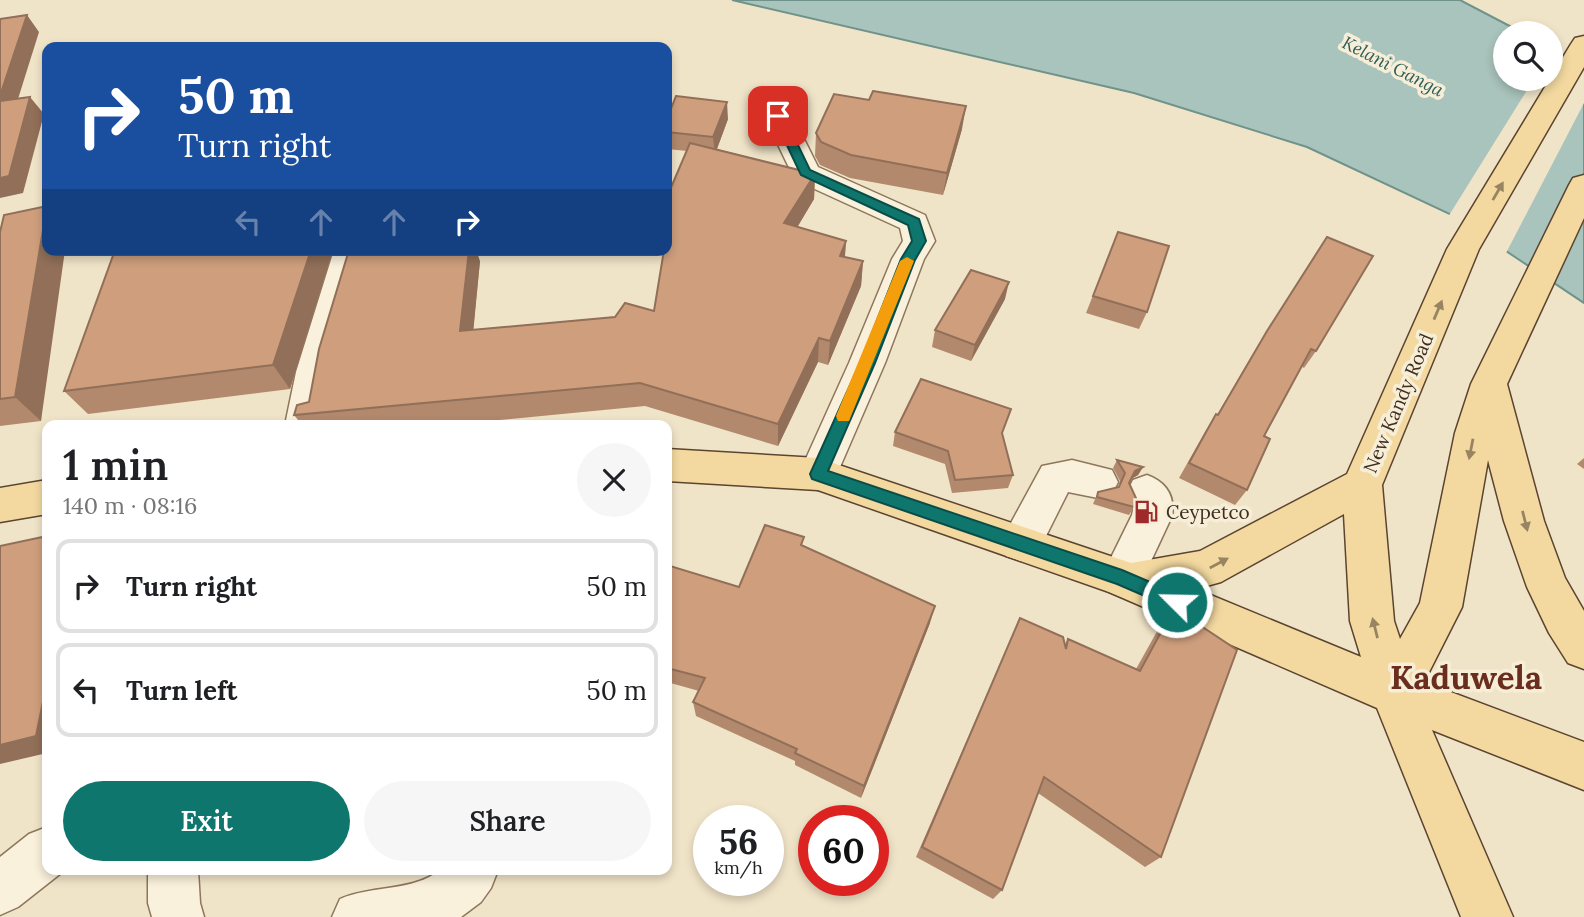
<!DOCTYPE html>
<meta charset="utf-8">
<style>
:root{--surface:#fff;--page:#f6f6f6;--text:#202124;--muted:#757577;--line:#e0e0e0;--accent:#0f766e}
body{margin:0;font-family:Lora,serif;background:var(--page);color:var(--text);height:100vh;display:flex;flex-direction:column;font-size:26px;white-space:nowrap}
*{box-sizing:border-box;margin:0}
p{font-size:23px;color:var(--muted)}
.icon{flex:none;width:38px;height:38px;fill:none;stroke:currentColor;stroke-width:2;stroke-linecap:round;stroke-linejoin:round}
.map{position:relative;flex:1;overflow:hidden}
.drawer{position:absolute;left:42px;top:420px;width:630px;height:455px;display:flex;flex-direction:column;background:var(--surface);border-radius:14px;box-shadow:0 4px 10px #0003}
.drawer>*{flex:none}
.guide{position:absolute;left:42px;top:42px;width:630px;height:214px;border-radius:14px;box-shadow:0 4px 10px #0003;background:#1a4fa0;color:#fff;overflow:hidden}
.buttons{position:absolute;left:1493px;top:21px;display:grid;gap:14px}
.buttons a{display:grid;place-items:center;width:70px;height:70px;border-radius:50%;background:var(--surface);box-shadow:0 4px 10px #0003;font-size:35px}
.speed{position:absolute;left:693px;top:805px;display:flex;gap:14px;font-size:35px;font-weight:700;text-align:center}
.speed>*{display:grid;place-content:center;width:91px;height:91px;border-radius:50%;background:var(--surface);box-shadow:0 4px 10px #0003;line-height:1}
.speed small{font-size:18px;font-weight:400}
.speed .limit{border:10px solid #d22;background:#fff;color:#111}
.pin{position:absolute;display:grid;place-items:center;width:60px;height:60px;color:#fff;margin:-30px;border-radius:14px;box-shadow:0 4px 10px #0006}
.me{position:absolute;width:77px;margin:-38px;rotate:293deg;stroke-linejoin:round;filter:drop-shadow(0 0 5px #0008)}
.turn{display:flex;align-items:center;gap:24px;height:147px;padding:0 21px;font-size:32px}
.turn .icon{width:91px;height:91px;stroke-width:2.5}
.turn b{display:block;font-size:49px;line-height:60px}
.lanes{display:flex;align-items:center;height:66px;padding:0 21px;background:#0003;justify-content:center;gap:35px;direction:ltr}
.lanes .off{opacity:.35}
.round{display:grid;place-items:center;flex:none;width:74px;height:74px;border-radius:37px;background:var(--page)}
.overview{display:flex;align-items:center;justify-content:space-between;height:119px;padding:0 21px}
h1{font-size:42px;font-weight:600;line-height:52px}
.cta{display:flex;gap:14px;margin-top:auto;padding:14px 21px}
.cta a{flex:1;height:80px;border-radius:42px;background:var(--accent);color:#fff;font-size:28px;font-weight:600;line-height:80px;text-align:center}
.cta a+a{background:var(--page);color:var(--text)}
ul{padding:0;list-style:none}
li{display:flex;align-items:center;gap:21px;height:94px;margin:0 14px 10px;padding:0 7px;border:4px solid var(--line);border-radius:14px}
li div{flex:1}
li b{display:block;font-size:26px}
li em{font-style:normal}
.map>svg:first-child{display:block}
.water{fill:#a9c4bc;stroke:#6f938a;stroke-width:2}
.pier{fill:#f0e4c8}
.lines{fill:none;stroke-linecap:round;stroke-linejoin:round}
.minor-casing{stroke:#8d765c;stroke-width:3}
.major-casing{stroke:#5b4430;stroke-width:3}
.minor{fill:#faf1dc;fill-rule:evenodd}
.major{fill:#f3d9a0;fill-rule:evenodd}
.wall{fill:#b2896c}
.shaded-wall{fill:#916f58}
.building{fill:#cf9f7d;stroke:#916f58;stroke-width:2}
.oneway{fill:#988460}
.route{fill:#0f766e;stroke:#0a4d48;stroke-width:2}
.slow{fill:#f59e0b}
.labels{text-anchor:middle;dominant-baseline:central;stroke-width:7;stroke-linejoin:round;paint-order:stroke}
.far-water-label{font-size:18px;font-style:italic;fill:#2f5d5a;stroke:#f7eed8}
.street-label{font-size:19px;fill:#3d2e20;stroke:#f7eed8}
.poi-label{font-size:19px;fill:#3d2e20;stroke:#f7eed8;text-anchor:start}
.town-label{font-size:33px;font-weight:bold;fill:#6b2e1e;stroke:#f7eed8}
</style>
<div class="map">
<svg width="1584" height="917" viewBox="0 0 1584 917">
<rect width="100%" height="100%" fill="#f0e4c8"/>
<path class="water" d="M732,0h728l63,33h-18v46h45l1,-32 33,18v238l-132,-88 -145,-68 -173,-54z"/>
<path class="pier" d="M1555,46l29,15v42l-79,152 -57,-38 86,-138h16l1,-26z"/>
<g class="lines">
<g class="minor-casing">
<g id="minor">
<path d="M769,89l10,2 4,6 35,70 107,48 10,26 -11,18 -39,104 -48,111 -5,11 -14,5 -14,-5 -5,-11 50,-111 43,-104 11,-18 -3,-13 -105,-48 -40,-83 4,-6z"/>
<path d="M334,250h32l-34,122 -9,53h-38l11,-53z"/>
<path d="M1072,460l40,10 6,12 -6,12 -14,4 -30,-6 -32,64 -15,5 -15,-5 -6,-13 42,-77z"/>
<path d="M1147,475c19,7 28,21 25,41l-35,75 -15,6 -15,-6 -6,-13 31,-63 2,-10 -7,-13 6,-12z"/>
<path d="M47,827v43h18l-47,37 -18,8v-58l29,-23z"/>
<path d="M148,870h50l2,33 4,14h-52l-4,-14z"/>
<path d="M440,870h58l-7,18 -10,14 -20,15h-129l8,-18c31,-14 73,-7 100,-29z"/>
</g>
</g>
<g class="major-casing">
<g id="major">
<path d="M1584,36v31l-105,182 -97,236 12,136 6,18 20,-36 35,-170 16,-49 98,-199 4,-7 11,-3v43l-77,166 37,137 21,57 19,33v58l-16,-6 -19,-30 -22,-46 -23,-66 -16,-61 -26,147 -38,75 160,60v48l-152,-60 81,187h-52l-84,-209 -268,-116 -291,-102 -151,-9v-32l151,9 313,105 69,-12 147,-77 100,-225 124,-205 4,-6zM1344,514l6,107 11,36 -165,-68 25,-7z"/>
<path d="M47,480v34l-47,8v-34z"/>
</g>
</g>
<use href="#minor" class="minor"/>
<use href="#major" class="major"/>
</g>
<g class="wall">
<path d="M667,119h61l-11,30 98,25 -1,25 -17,28 49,14 -1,16 18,4 -2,25 -33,79 -10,-3 -40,84 -133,-40 -198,19h-145l-8,-10 186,-154 -7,69 142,-13 39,-6 33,-160 -20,-2z"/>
<path d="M962,129l-19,66 -93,-17 -30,-13 -5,-9 1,-23z"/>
<path d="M47,206v44l-6,171 -41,5v-194z"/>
<path d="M1118,232l29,80 -8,17 -53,-16z"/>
<path d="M1327,237l-11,114 -12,17 -3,-2 -37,70 -17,54 -12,15 -56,-27 27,-48 10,-16 1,1 40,-68z"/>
<path d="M115,250h218l-43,139 -202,25 -24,-23z"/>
<path d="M1005,299l-34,62 -39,-14 3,-17z"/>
<path d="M1011,409l-9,25 11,41 -5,13 -56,5 -7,-29 -52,-18 2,-14z"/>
<path d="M1584,458v11l-7,-5z"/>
<path d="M1117,460l26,7 -5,8 -7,4 -2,4 5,24 -5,8 -36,-11 5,-12 20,-4 2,-7 -7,-13z"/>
<path d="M804,546l126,77 -69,175 -66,-33v-4l-99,-45 -3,-14 6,-11 -32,-9v-117l72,22z"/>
<path d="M1174,608l-13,249 -16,10 -107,-74 -36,97 -9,9 -77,-42 104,-239 45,26 3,-5 68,30 24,-43z"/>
</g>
<g class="shaded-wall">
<path d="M27,15l12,17 -27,86 -12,-15v-7z"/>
<path d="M30,97l14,17 -21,79 -23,5v-20z"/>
<path d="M727,102l1,17 -13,35 -2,-17z"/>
<path d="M966,106l-4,23 -19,66 4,-22z"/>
<path d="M815,174l-1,25 -29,49 -1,-25z"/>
<path d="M47,206v44h18l-24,171 -26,-24z"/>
<path d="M846,241l-2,25 -4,-10z"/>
<path d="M311,250h22l-43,139 -17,-24z"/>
<path d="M469,250h7l4,11 -9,94 -11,-24z"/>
<path d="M863,261l-2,25 -33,79 2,-24z"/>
<path d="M1009,282l-4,17 -34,62 4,-16z"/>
<path d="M819,338l-1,24 -40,84v-22z"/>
<path d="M1143,467l-5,8 -7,4 4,-8z"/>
<path d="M935,606l-5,17 -69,175 3,-12z"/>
<path d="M47,682v71l-47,11v-19z"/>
</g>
<g class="building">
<path d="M27,15l-27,81v-77z"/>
<path d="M873,91l93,15 -19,67 -96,-18 -30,-13 -5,-9 18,-39 35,6z"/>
<path d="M676,96l51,6 -14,35 -46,-5v-13z"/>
<path d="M30,97l-21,79 -9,2v-77z"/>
<path d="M690,143l125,31 -31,49 62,18 -6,15 23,5 -33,80 -11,-3 -41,86 -138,-41 -346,32 3,-10 12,-3 10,-53 30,-99h120l-9,81 155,-14 10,-14 29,8 10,-61h3v-53z"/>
<path d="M47,206l-32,191 -15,2v-167l4,-17z"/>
<path d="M1118,232l51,14 -22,66 -54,-16z"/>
<path d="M1327,237l46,19 -57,95 -5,-2 -47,87 6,3 -23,51 -58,-27 27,-49 2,1 49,-84z"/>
<path d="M115,250h196l-38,115 -209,26z"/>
<path d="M971,270l38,12 -34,63 -40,-15z"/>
<path d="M921,379l90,30 -9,24 11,42 -58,5 -7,-29 -53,-19z"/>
<path d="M1117,460l26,7 -8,4 -6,12 7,15 -2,9 -37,-10 1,-5 21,-5 6,-14z"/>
<path d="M765,525l39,12 -3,8 134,61 -71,180 -69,-33 2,-4 -104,-47 12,-24 -38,-10v-103l72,22z"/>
<path d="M47,536v146l-11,54 -36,9v-199z"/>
<path d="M1174,608l63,42 -76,207 -117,-80 -42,113 -80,-43 98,-229 43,19 3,12 2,-10 72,32z"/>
</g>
<defs><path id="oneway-solid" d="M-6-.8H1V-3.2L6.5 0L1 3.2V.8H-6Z" transform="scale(1.75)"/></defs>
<g class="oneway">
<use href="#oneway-solid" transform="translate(1498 191) rotate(-60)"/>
<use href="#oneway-solid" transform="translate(1438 310) rotate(-67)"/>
<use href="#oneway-solid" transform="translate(1471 449) rotate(101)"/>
<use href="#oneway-solid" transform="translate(1525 521) rotate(76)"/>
<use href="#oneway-solid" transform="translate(1219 563) rotate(-28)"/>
<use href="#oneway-solid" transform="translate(1375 628) rotate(-104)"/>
</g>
<path class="route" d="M774,113l10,3 26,54 109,49 7,22 -11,19 -40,103 -47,108 294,99 61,26 3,6 -3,6 -6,2 -60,-26 -305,-105 -2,-5 50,-111 41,-104 11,-18 -4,-16 -107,-50 -28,-59z"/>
<path class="slow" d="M907,257l7,4 -63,155 -2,5h-11l-2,-5 64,-155z"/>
<defs>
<g id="fuel-bare" transform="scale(1.89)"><path d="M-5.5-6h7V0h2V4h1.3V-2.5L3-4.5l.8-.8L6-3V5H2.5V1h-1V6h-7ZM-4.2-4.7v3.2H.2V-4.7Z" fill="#9e2a2b" stroke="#f7eed8" stroke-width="2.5" paint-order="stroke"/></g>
</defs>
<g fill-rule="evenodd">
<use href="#fuel-bare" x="1146" y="512"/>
</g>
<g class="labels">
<g class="far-water-label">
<text transform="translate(1393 66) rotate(27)">Kelani Ganga</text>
</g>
<g class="street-label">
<text transform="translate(1398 403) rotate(-67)">New Kandy Road</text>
</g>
<g class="poi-label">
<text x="1166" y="512">Ceypetco</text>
</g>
<g class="town-label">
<text x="1466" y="677">Kaduwela</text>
</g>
</g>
</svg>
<div class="buttons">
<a><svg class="icon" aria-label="search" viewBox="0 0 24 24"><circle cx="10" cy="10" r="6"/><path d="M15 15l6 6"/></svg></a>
</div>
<div class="speed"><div>56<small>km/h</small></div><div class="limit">60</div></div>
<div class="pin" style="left:778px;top:116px;background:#d93025"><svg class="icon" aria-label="arrive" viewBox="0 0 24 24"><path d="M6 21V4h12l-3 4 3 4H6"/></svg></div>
<svg class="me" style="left:1177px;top:602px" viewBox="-20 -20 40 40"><circle r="17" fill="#0f766e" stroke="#fff" stroke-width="3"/><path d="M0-11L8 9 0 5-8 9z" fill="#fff"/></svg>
<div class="guide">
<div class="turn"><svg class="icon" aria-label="right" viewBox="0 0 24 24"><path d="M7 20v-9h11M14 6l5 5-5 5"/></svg><div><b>50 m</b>Turn right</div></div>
<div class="lanes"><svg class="icon off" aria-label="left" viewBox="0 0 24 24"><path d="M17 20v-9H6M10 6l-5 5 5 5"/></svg><svg class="icon off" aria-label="ahead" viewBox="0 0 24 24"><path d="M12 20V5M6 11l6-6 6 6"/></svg><svg class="icon off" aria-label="ahead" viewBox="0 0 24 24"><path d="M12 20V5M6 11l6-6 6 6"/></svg><svg class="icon" aria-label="right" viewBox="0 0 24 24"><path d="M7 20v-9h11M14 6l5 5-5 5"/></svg></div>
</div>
<section class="drawer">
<div class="overview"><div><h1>1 min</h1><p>140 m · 08:16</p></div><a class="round"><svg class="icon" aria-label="close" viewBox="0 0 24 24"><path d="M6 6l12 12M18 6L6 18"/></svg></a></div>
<ul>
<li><svg class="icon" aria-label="right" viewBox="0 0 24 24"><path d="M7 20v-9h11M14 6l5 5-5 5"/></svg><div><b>Turn right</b></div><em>50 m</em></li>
<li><svg class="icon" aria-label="left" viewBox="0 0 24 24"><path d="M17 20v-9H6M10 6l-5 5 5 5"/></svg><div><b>Turn left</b></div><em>50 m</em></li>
</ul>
<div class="cta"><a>Exit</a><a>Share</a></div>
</section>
</div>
